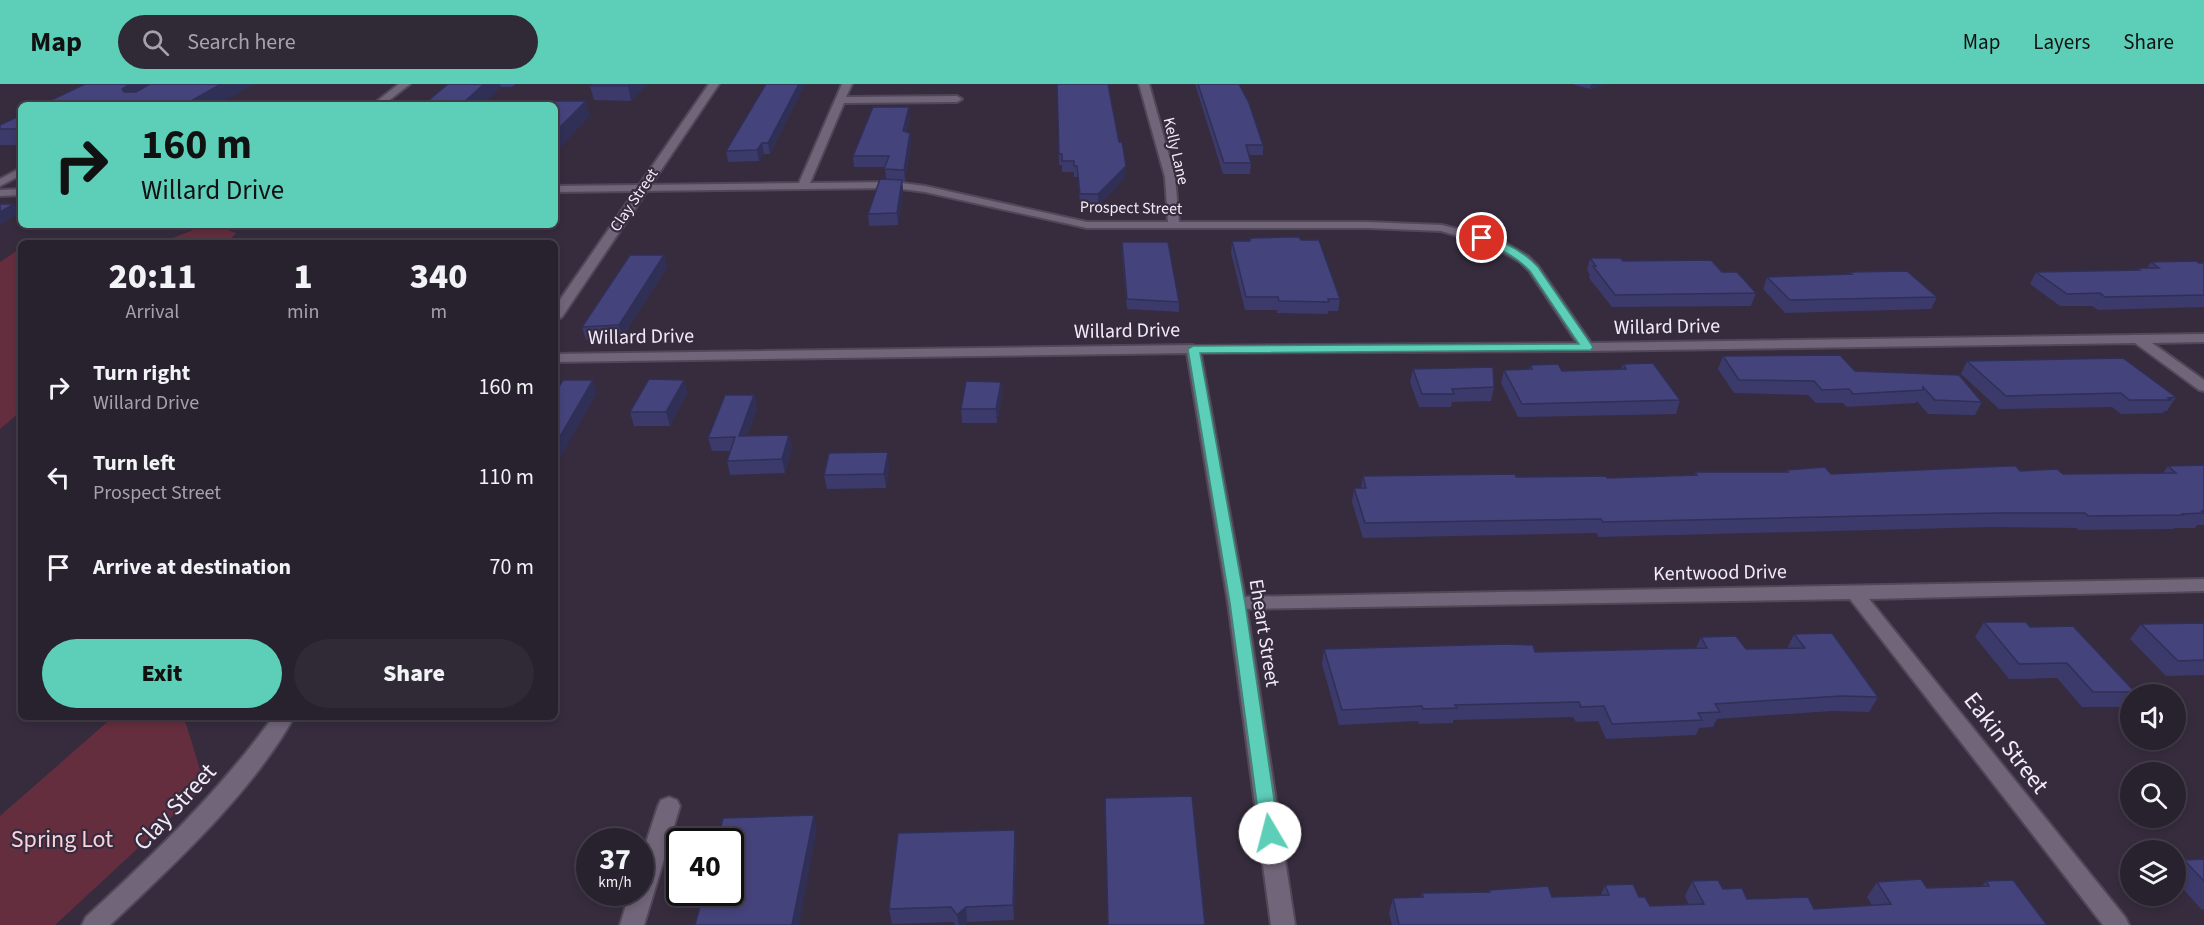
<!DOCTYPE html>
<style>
:root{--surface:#28212e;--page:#302936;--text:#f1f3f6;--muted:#a5a3aa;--line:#443e4a;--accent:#5dceb8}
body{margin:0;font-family:"Source Sans 3",sans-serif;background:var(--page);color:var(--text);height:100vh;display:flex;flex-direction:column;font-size:22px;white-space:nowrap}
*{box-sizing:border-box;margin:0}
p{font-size:20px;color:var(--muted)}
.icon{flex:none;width:33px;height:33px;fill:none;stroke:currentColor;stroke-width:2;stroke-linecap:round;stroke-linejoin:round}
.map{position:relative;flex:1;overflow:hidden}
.panel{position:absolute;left:18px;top:156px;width:540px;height:480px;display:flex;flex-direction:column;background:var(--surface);border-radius:9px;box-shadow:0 3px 9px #0003,0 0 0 2px var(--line)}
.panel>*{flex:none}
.banner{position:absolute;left:18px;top:18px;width:540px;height:126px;border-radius:9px;box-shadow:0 3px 9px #0003,0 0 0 2px var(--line);background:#5dceb8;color:#111;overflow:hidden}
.fabs{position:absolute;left:2120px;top:600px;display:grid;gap:12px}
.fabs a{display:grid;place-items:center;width:66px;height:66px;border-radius:50%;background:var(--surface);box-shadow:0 3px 9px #0003,0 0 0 2px var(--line);font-size:30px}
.speed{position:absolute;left:576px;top:744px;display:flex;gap:12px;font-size:30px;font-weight:700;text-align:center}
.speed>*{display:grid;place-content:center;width:78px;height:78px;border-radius:50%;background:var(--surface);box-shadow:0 3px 9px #0003,0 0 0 2px var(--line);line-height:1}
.speed small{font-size:15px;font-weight:400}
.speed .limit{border:3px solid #111;border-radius:9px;background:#fff;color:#111}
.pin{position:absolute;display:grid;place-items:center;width:51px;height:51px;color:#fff;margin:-26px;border:3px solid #fff;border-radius:50%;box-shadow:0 2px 6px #0007}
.me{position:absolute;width:66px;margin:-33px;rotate:352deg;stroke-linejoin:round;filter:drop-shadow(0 0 4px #0008)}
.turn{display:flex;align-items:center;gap:21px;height:126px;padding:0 24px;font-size:27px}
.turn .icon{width:78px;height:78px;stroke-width:2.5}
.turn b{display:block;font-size:42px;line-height:51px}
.eta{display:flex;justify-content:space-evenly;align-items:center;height:102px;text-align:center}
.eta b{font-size:36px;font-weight:800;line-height:42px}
.cta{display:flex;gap:12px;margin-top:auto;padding:12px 24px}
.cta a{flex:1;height:69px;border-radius:36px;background:var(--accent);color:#111;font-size:24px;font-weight:800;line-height:69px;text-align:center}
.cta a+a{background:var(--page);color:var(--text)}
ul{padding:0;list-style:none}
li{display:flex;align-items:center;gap:18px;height:90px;padding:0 24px}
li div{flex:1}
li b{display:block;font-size:22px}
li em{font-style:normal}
header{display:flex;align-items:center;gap:36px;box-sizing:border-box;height:84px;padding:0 30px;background:var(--accent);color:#111}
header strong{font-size:28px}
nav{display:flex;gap:33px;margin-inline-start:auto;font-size:21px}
.search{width:420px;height:54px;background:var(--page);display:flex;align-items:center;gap:15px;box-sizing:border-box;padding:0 21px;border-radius:33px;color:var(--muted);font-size:22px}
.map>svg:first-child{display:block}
.green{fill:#652e3f}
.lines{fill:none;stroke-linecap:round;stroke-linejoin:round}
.minor-casing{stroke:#504857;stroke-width:4}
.tertiary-casing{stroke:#504857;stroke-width:4}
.minor{fill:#706579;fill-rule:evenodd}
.tertiary{fill:#706579;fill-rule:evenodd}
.wall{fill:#3b3a6a}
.shaded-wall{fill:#302f56}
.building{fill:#45437b;stroke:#302f56;stroke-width:1.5}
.route{fill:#5dceb8;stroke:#3c8678;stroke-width:1.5}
.labels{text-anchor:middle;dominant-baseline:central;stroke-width:4.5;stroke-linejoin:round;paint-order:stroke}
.far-street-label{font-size:16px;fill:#f1ebf7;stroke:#362c3e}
.street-label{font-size:20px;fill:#f1ebf7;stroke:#362c3e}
.near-street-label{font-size:24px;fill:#f1ebf7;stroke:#362c3e}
.near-park-label{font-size:24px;fill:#fbd1db;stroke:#362c3e}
</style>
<header>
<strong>Map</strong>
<div class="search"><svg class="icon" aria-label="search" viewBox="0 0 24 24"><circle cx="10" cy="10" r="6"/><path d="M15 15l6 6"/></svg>Search here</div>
<nav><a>Map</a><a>Layers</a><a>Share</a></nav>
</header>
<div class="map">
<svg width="2204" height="841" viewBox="0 0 2204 841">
<rect width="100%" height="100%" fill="#362c3e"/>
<g class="green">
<path d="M216,142l20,7 -9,10h-67l33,-13z"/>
<path d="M21,164v163l-21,18v-167z"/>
<path d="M113,633h71l21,69 -150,139h-55v-109z"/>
</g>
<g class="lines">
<g class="minor-casing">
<g id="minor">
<path d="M399,0h11l-27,21h-11z"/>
<path d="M842,0h10l-6,13 111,-1 5,3 -5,3 -113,1 -34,80 84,-1 31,4 162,36h81l-3,-45 -26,-93h10l26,93 4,45h188l75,3 58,15 28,16 10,10 53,77 613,-9v8l-52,1 52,37v11l-5,-1 -64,-47 -548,8 -394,2 -7,-4 2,-3 389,-3 -48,-72 -9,-9 -28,-16 -51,-15 -74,-3h-280l-162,-36 -31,-4 -339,4v-6l244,-3z"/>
<path d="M21,84v7l-21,11v-7z"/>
<path d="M21,105v6l-21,1v-6z"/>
<path d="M2204,495v12l-335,8 256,318 4,8h-26l-253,-326 -613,10 -6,-2 -3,-4 3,-4 6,-2z"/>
<path d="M669,713l8,3 3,6 -36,119h-24l10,-33h10v-31l18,-55 3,-6z"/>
</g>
</g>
<g class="tertiary-casing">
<g id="tertiary">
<path d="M709,0h10l-157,233 -7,4v-14z"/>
<path d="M1193,261l7,4 46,254 49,322h-24l-43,-322 -41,-250 -632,9v-8z"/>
<path d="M273,633h21c-42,76 -121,148 -184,208h-28l4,-8c67,-62 133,-125 187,-200z"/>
</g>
</g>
<use href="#minor" class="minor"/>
<use href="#tertiary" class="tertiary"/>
</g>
<g class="wall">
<path d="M448,0h68l-4,3h-11z"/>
<path d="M647,0l-16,17 -37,-1 -4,-14z"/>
<path d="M766,0h39l-35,70h-6l-5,7 -31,1 -2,-11z"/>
<path d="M1057,0l68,93 -27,29h-18l-2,-29h-4v-5h-12v-7h-3z"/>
<path d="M1195,0h44l24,61v10h-14l2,8 -1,11h-27z"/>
<path d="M1572,0h33l-15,5z"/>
<path d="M21,31v30h-21v-20z"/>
<path d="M910,34l-4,14 4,1 1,10 -6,38h-3l1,10 -5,34 -29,1 -1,-12 18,-35 -1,-12h-31l-1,-11z"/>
<path d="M1250,154l90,61 -2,12h-10v3l-51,-1v-3h-32l-14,-57 1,-12h17z"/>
<path d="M1122,158l57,60v10l-52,-3 -5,-57z"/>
<path d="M664,171l3,12 -45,71 -36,2 -4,-13z"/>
<path d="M1590,174l132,14 34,21 -5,13 -139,1 -23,-29 1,-3 -3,-5z"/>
<path d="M2151,178l53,1v44l-106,3 -6,-4h-32l-30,-22 6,-12 101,-2 1,-2h9z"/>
<path d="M1849,188l88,25 -6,12 -146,4 -22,-24 4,-12 81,-3z"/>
<path d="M1723,272l132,15 127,31 -7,13 -47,-1 -11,-13 -1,2 -69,4 -4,-4h-27l-8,-8 -74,-2 -16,-24z"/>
<path d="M1967,277l209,36 -9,14h-3l-1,2 -42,1 -9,-7 -113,2 -38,-35z"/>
<path d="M1623,280l57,36 -4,14 -158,3 -17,-34 3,-13 25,-1 2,-4 31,6 59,-2z"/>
<path d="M1413,285l81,18 -3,14 -39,1 -1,5h-32l-9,-25z"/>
<path d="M684,296l3,13 -17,33h-36l-4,-14z"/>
<path d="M1001,298l1,13 -5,28h-35l-1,-14z"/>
<path d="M754,311l3,13 -10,28 42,-1 3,14 -7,24 -55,2 -3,-14 3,-10h-18l-4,-13z"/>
<path d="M889,381l-3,23 -59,1 -3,-14z"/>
<path d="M2204,381v60h-7l-2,3h-21l-1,1 -94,1 -3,-2 -87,-1 -391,10 -1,-4 -234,5 -11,-36 2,-14h7l2,-12 244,2 87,-3 1,-3h90l1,-2 45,4 189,-3 43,3 100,-1 5,-7z"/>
<path d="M1984,538l46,5 105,65 -3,2h-2v4l-7,9h-41l-25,-29 -48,1 -34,-42z"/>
<path d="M2204,539v52l-38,1 -36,-37 11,-15z"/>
<path d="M1794,550l84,63 -9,15 -37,-1 -115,8 -4,8 -14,1 -3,7 -90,4 -8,-18 -22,1 -3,-5 -120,3v3l-34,1 -1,-3 -79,4 -17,-61 2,-15 211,3 161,-4 5,-11 45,12h41z"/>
<path d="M1016,761l-2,75 -47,2 -3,3h-9l-2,-3 -61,2 -3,-15z"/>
<path d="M2204,775v50l-2,1 -27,-30v-10l9,-10z"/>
<path d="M1692,797l31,8 24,10 67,10 58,-4 -5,-8 10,-15 50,6 55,-2 4,-5 61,44h-655l-3,-12 4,-15 27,-1 2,-4 66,-1 1,-2 63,7 49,-2 4,-10 34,12 11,9 39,-1 -4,-9z"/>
</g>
<g class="shaded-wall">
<path d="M130,0h18l3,7 -21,14 -8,-16z"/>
<path d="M221,0h33l-36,21h-34z"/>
<path d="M484,0h16l1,3 -19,18h-21z"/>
<path d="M630,0h17l-16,17 -3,-15z"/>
<path d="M799,0h6l-35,70 -2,-11z"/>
<path d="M1591,0h14l-15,5z"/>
<path d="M586,17l4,15 -35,37v-21z"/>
<path d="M909,23l1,11 -6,23 -1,-10z"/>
<path d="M910,49l1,10 -6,38 -1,-11z"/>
<path d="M762,59l2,11 -5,7 -2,-11z"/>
<path d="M1126,82l-1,11 -27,29v-12z"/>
<path d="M902,96l1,11 -5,34 -1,-12z"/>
<path d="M14,120l6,9 -20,12v-13z"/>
<path d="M664,171l3,12 -45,71 -3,-13z"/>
<path d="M593,296l4,13 -42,74v-22z"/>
<path d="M684,296l3,13 -17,33 -4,-14z"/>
<path d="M1001,298l1,13 -5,28 -1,-14z"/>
<path d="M754,311l3,13 -15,42 -3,-14z"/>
<path d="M789,351l3,14 -7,24 -3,-14z"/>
<path d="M888,368l1,13 -3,23 -2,-14z"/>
<path d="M814,731l3,15 -18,95h-7z"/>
<path d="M1015,746l1,15 -2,75 -1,-15z"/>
<path d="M966,823l1,15 -3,3h-5l-2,-10z"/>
</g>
<g class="building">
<path d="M85,0h45l-8,5 2,3h12l14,-8h71l-37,21h-143z"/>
<path d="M448,0h36l-23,21h-38z"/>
<path d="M592,0h38l-2,2h-38z"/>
<path d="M766,0h33l-31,59h-6l-5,7 -31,1z"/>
<path d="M1057,0h51l11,58h3l4,24 -28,28h-18l-3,-28h-3v-5h-12v-7h-3z"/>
<path d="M1198,0h41l10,19 14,42h-17l5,18h-27z"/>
<path d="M549,17h37l-31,31v-27h-10z"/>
<path d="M873,23h36l-6,24 7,2 -6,37 -20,-1 5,-13h-36z"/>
<path d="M21,31v14h-21v-4z"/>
<path d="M880,95l22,1 -5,33 -29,1z"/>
<path d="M0,120h14l-14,8z"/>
<path d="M1287,153h12l2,3h18l21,59h-12l1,3 -50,-1 -1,-4h-32l-14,-56h18v-3z"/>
<path d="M1122,158h46l11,60 -52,-3z"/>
<path d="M630,171h34l-45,70 -37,2z"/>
<path d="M1590,174h31l2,3 88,-1 11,12h15l19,21 -141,2 -22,-29h3z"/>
<path d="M2196,177l3,2h5v32l-99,2 -5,-4 -33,1 -31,-22 104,-2 -2,-2h21l-8,-6z"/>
<path d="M1907,187l30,26 -147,3 -23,-23 85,-3 -3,-2z"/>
<path d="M1840,271l15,16 104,4 23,27 -47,-2 -12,-13v3l-70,4 -4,-5 -27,1 -8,-9 -75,-1 -16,-24z"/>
<path d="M2123,274l53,39 -8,1 4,2h-43l-8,-7 -115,3 -39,-35z"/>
<path d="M1653,279l27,37 -158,4 -18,-34 28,-1 -1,-4 27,-1 4,7 64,-2 -3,-5z"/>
<path d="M1493,283l1,20 -42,2 2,5h-32l-9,-25z"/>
<path d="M649,295l35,1 -18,32h-36z"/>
<path d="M563,296h30l-38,65v-52z"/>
<path d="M966,297l35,1 -5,27h-35z"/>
<path d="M725,311h29l-15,41 50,-1 -7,24 -55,2 8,-24 -27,1z"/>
<path d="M888,368l-4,22 -60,1 5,-22z"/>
<path d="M2204,381v46h-2l2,2 -22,1 1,1 -95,1 -3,-3h-87l-395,9 -2,-3 -236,4 -11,-35h12l-3,-12 152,-2 1,3 90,-1 1,2 90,-3 -2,-3h93l-2,-2 39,-3 6,7 175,-8h10l4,5 37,-2 6,5 113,-1 -8,-7z"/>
<path d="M1984,538h42l4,5 43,-1 62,66h-42l-26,-29 -48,1z"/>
<path d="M2204,539v37l-26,1 -37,-37z"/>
<path d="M1832,549l46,64 -37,-1 -126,8 5,8 -22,1 4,7 -90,4 -8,-18 -23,1 -2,-5 -124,3 2,3 -34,1 -1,-3 -80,4 -18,-61 181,-5 28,1 2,7 172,-4 -6,-11 35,-1 10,13 59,-1 -11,-14z"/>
<path d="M1192,712l13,129h-97l-3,-127z"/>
<path d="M814,731l-22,110h-97l9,-33h26v-50h-13l6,-24z"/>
<path d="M1015,746l-2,75 -47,2 -9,8 -6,-8 -62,2 9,-76z"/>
<path d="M2204,775v22l-20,-21z"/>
<path d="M1921,795l6,9 62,-2 -3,-5 27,-1 34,45h-648l-6,-27 30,-1 -1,-4 68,-1 -1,-2 59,-4 4,11 57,-2 -4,-10 28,-1 6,13h6l5,9 54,-2 -12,-23 26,-1 5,9 19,-1 5,11 61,-2 6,12 77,-5 -14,-22z"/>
</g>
<path class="route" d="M1482,151c21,6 41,16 56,32l55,80 -2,3 -391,3 45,250 34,230 -2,5 -7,3 -6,-3 -3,-5 -31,-230 -42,-254 5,-3 386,-2 -49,-73c-14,-15 -32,-24 -52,-31v-4z"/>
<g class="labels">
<g class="far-street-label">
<text transform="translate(1176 67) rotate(77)">Kelly Lane</text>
<text transform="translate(634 116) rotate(-56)">Clay Street</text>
<text transform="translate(1131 124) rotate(1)">Prospect Street</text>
</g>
<g class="street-label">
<text transform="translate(1667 243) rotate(-1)">Willard Drive</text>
<text transform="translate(1127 247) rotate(-1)">Willard Drive</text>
<text transform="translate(641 253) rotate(-1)">Willard Drive</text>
<text transform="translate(1720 489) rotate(-1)">Kentwood Drive</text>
<text transform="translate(1264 549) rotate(81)">Eheart Street</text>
</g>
<g class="near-street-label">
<text transform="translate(2006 659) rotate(52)">Eakin Street</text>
<text transform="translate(175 723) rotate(-47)">Clay Street</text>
</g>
<g class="near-park-label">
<text x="62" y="755">Spring Lot</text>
</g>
</g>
</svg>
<div class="fabs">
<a><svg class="icon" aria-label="sound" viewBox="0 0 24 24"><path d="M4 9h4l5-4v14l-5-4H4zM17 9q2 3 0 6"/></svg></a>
<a><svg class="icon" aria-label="search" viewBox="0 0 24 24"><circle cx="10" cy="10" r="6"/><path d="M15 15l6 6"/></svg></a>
<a><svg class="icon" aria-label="layers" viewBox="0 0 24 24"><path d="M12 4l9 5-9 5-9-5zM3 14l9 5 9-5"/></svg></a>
</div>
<div class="speed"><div>37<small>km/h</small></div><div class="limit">40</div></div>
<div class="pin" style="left:1482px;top:154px;background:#d93025"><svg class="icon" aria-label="arrive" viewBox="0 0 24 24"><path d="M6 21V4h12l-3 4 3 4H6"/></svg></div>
<svg class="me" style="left:1270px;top:749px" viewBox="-20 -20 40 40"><circle r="19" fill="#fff"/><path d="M0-13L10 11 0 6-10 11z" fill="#5dceb8"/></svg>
<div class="banner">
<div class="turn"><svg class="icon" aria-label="right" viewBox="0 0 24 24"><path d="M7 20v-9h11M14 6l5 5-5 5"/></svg><div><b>160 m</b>Willard Drive</div></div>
</div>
<section class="panel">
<div class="eta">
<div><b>20:11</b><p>Arrival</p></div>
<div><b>1</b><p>min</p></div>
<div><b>340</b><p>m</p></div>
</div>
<ul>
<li><svg class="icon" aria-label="right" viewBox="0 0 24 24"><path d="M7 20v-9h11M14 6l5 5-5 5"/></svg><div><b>Turn right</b><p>Willard Drive</p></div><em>160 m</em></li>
<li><svg class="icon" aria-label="left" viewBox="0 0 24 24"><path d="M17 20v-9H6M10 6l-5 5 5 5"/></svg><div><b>Turn left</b><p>Prospect Street</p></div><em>110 m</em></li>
<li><svg class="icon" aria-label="arrive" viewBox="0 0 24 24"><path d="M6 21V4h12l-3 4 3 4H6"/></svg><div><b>Arrive at destination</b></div><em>70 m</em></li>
</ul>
<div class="cta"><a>Exit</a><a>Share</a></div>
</section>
</div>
